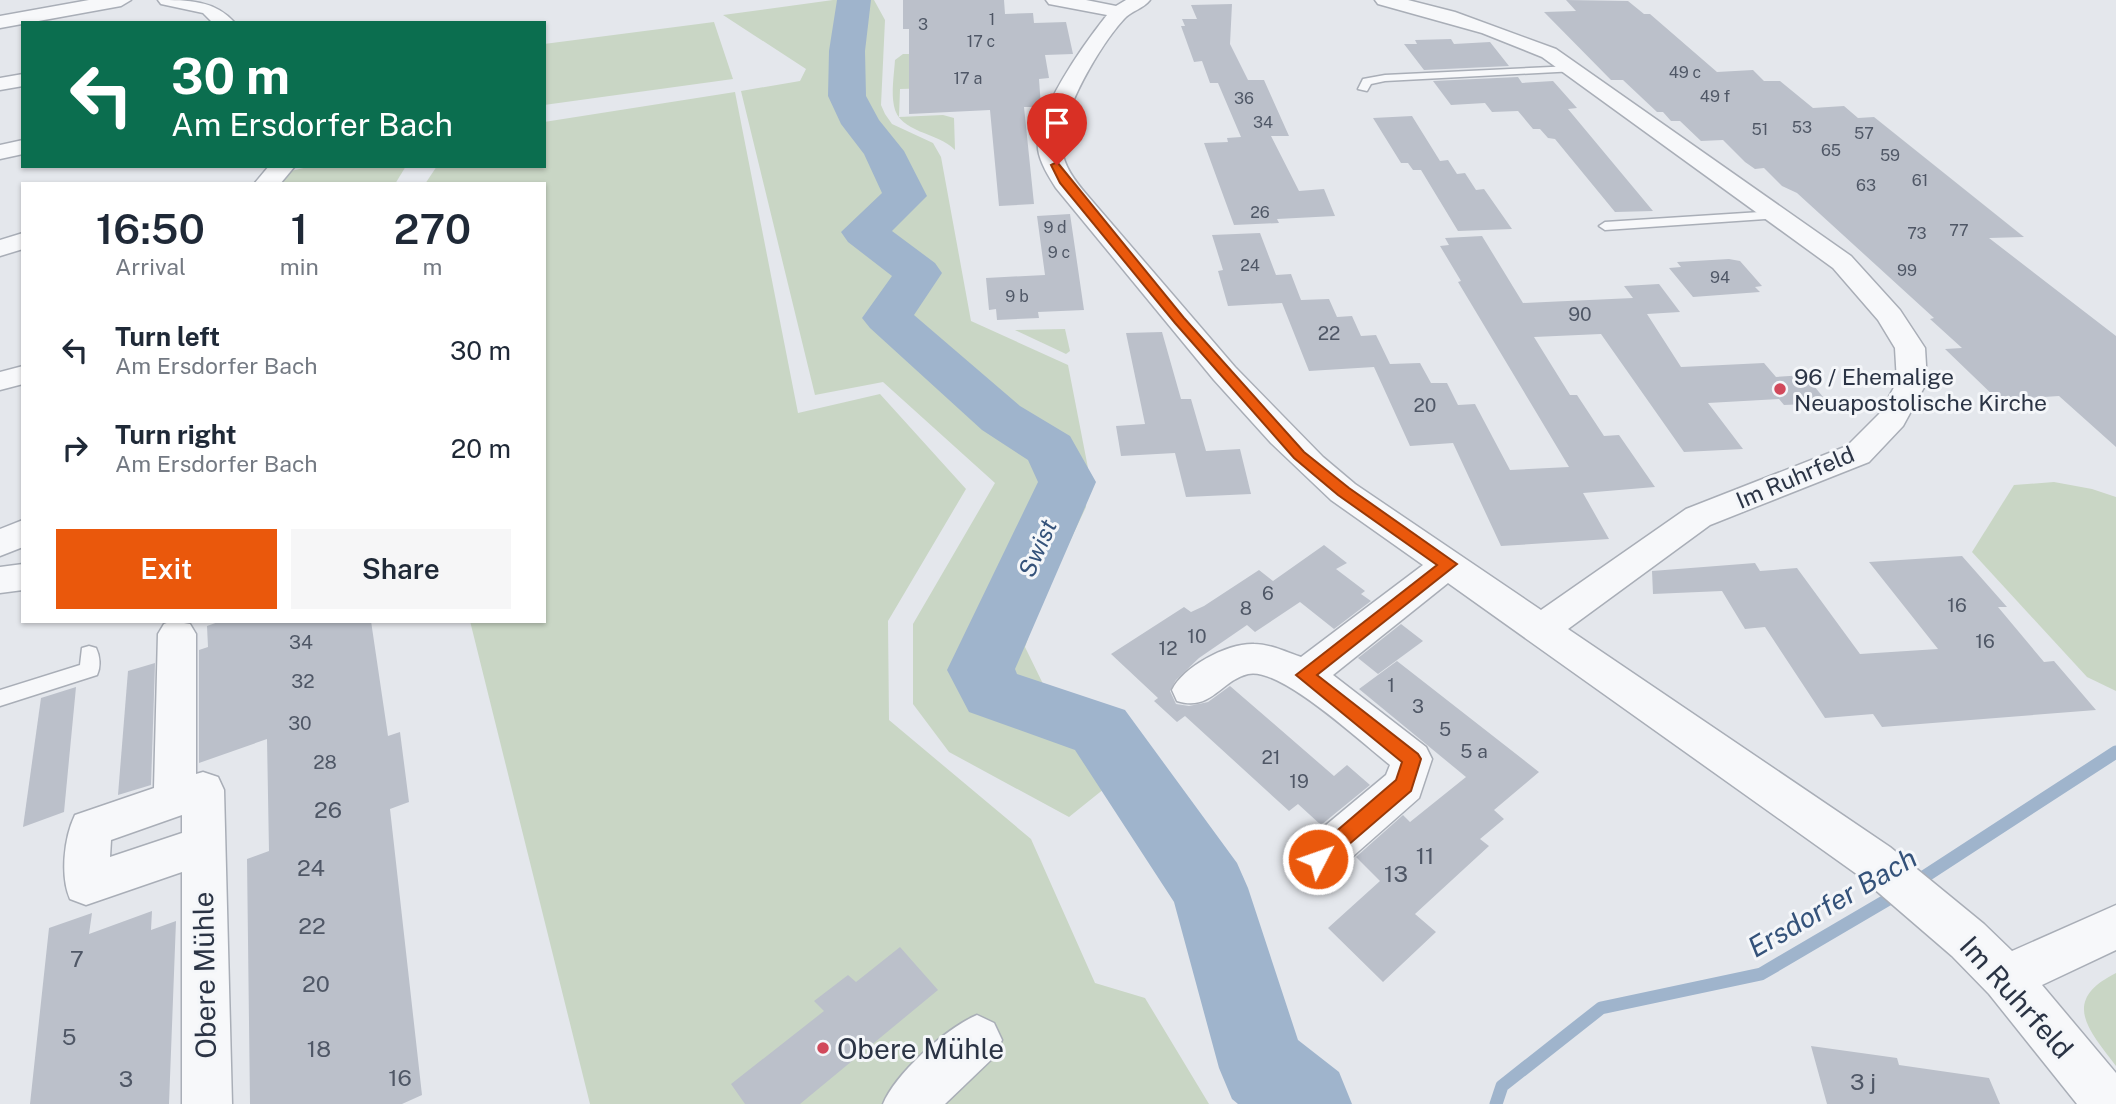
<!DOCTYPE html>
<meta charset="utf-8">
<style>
:root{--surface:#fff;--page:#f6f6f7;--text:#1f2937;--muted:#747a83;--accent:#ea580c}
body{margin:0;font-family:"Public Sans",sans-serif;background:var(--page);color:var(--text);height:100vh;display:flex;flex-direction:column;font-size:26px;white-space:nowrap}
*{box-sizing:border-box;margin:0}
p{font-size:23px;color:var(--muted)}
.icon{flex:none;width:38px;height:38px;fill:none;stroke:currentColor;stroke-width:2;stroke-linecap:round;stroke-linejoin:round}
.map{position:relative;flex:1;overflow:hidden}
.side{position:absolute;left:21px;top:182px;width:525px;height:441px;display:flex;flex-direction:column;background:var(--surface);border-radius:0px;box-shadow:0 2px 5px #0004}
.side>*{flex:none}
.banner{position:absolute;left:21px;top:21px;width:525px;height:147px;border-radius:0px;box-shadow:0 2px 5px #0004;background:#0b6e4f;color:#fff;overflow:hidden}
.pin{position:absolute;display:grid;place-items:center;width:60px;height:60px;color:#fff;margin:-72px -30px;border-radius:50% 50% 50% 0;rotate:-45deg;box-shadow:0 0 7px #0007}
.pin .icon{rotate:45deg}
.me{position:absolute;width:77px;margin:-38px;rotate:49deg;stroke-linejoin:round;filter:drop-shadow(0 0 5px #0008)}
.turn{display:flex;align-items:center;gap:24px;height:147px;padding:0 35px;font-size:32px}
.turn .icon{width:91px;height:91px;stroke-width:2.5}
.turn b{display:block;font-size:49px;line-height:60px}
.eta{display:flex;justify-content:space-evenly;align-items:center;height:119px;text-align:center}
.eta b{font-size:42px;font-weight:600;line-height:49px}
.action{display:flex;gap:14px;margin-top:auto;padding:14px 35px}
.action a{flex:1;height:80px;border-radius:0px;background:var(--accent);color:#fff;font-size:28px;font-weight:600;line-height:80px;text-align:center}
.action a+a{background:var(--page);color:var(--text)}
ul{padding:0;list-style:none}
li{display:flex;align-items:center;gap:21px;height:98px;padding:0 35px}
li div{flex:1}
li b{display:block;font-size:26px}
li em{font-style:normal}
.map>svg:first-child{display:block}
.green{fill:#c9d6c5}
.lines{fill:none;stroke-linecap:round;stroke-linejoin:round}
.stream{stroke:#9fb4cc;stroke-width:13}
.river{fill:#9fb4cc;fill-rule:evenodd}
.building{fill:#bbc0ca}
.service-casing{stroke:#a9aeb7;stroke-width:3}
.minor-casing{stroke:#a9aeb7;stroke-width:3}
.service{fill:#f7f8fa;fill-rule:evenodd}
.minor{fill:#f7f8fa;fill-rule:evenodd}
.route{fill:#ea580c;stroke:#983908;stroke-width:2}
.poi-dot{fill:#d1495b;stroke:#f4f6f9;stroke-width:2.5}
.labels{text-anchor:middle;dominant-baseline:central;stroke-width:6;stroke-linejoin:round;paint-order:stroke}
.far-number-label{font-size:16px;fill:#4f5766}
.number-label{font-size:19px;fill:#4f5766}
.poi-label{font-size:23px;fill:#2b3445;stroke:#f4f6f9;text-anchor:start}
.street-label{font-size:23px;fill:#2b3445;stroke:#f4f6f9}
.near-number-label{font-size:23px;fill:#4f5766}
.water-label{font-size:24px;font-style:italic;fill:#34527a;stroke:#f4f6f9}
.near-water-label{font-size:28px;font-style:italic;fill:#34527a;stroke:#f4f6f9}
.near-street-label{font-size:28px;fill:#2b3445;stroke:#f4f6f9}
.near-poi-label{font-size:28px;fill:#2b3445;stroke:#f4f6f9;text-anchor:start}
</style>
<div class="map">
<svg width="2116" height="1104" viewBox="0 0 2116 1104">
<rect width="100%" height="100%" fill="#e4e7ec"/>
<g class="green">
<path d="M833,0h41l11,20 -4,85 4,9 7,10 41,19 8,14 30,164 97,44 20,103 -2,39 -48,102 -13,38 20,41 63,39 27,37 -66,53 -120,-65 -36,-48v-80l82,-141 -112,-101 -68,13 -74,-304 59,-10 6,-12 -83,-54z"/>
<path d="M714,22l19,57 -189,26v-61z"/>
<path d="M903,54h30l1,34 -34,1 -1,28 44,-2 11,3 1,32c-17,-18 -56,-17 -61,-44 -3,-14 0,-31 1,-46z"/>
<path d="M735,92l63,321 82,-19 86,95 -78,132 1,99 142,119 64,144 50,15 64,106h-619l-120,-483h74v-437h-119l12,-18h107v-44z"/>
<path d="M312,166h94l-11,18h-116l12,-13z"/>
<path d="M1065,329l5,22 -4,3 -51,-24z"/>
<path d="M2054,482l38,7 24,8v194l-29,-14 -115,-125 42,-67z"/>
<path d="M2116,973v93c-27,-36 -56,-65 0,-93z"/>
</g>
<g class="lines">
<g class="stream">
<path d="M1913,884l203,-132"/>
<path d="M1496,1104l6,-18 99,-78 160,-34 138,-81"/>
</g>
<path class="river" d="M837,0h34l-6,51 1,45 13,24 25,31 23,45 -35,35 43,32 7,10 -28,42 106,91 50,30 26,46 -81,187 2,5 108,36 112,153 11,25 50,152 41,32 13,32h-114l-6,-5 -13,-31 -45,-166 -99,-152 -106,-38 -22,-42 91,-188 -10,-22 -46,-30 -112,-102 -8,-10 30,-42 -44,-34 -7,-10 41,-39 -18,-39 -23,-30 -13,-28 1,-45z"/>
</g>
<g class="building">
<path d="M903,0h101l1,14 28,-1 1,10 32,-1 7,32 -28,1 4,23 -10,1 2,28h-17l10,97 -35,2 -9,-96 -81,4v-85h-6z"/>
<path d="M1566,0l62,1 16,13h6l67,58 36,-2 11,11h16l33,27 31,-2 14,12 16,-1 150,120 -35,1 127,98v111l-57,-51 -61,4 -53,-51 17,-1 -32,-29 4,-1 -137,-125 -15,-7 -18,-18 -9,1 -10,-7 -22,-22 -22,1 -21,-20h-9l-8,-9h-6l-34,-32h-12l-67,-68 32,-1z"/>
<path d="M1232,4l-2,40 18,36h16l25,56h-18l28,55 25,-2 11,27 -58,3 2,4 -45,2 -30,-82 24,-1 -1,-4 14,-1 -23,-54h-8l-8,-22 -8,1 -13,-36h4l-3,-7h15l-6,-14z"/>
<path d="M1451,39l3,5 36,-2 19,24 -85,4 -20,-26h13l-2,-4z"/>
<path d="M1518,77l4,6 31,-2 24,27 -9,1 85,102 -38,1 -60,-73 -7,-1 -8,-9h-7l-15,-18 -26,1 -7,-9 -34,2 -18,-24z"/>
<path d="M1412,116l28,45 8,-1 9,14 8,-1 11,17 8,-1 28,40 -54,2 -37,-61h-8l-5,-7h-7l-28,-45z"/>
<path d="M1070,214l14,96 -46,2 1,6 -42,2 -1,-11 -7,1 -3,-32 59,-3 -8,-59z"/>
<path d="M1260,233l16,42 15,-1 10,26 28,-1 8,18 15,-1 9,20 15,-1 14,29 30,-1 11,20h16l11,22 17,-1 35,66 59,-3 -111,-185 3,-1 -21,-35 9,-1 -4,-7 37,-2 41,67 110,-5 -9,-12 35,-2 21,28 -33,2 34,53 83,-4 12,14 29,-2 23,28 -44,2 -5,-6 -71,4 35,46 -59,3 -83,-118 -67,3 36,58h7l27,41 15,-1 36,52 -72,6 26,46 -108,7 -48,-103 -43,3 -36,-79 -65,4 -27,-68 -54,3 -10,-35 5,-1 -11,-35z"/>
<path d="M1729,259l11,2 22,25 -7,1 5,5 -67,5 -24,-29 12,-1 -4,-5z"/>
<path d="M1162,332l19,67h10l15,52 34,-2 11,45 -65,3 -11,-44 -54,3 -5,-30 29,-2 -19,-91z"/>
<path d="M1324,545l23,18 -11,6 29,22 -4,3 10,7 -37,28 -34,-27 -45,30 -8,-7 -48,33 -23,22 -6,11 6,13 13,2 19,-4 22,-16 104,90 13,-11 23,20 -49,40 -23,-21 -9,7 -104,-95 -8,6 -23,-21 4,-3 -47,-44 73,-47 7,5 13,-6 55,-36 14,11z"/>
<path d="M1962,556l45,51h-9l46,55 10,-1 42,49 -214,17 -9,-13 -48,4 -60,-91 -20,2 -23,-38 -69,3 -1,-23 103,-8 5,8 37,-3 63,86 78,-5 -69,-87z"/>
<path d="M221,621h150l17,115 12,-4 9,70 -19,7 32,286 -20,9h-152l-3,-245 22,-8 -2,-112 -68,24v-113l9,-3 -1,-21z"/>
<path d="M1401,624l22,17 -45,33 -20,-16z"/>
<path d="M1397,661l142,111 -45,38 10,9 -24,20 9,7 -74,68 21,18 -53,50 -55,-54 52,-47 -24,-24 47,-42 7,7 56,-45 -107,-88z"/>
<path d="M155,663l-4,122 -33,10 10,-124z"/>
<path d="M76,687l-12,125 -41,15 18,-129z"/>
<path d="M152,911l-1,19 25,-9 -7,183h-139l19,-176 43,-15 -3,21z"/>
<path d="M900,947l38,43 -138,114h-55l-14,-20 93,-73 -10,-10 34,-26 8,7z"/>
<path d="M1811,1046l86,12 2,7 90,13 11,26h-173z"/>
</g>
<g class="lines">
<g class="service-casing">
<g id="service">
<path d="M1572,66l4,1v4l-191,10 -14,3 -4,7 -9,-2 5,-10 22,-4z"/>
<path d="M1776,211l4,1v6l-175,12 -6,-4 6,-4z"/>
<path d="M89,646l7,2c4,8 5,19 1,27l-97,31v-16l80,-25 2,-17z"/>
</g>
</g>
<g class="minor-casing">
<g id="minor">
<path d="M89,0h42l-10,6 -121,22v-12z"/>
<path d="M158,0c30,0 57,0 77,23h-22l-10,-10 -42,-9z"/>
<path d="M1046,0h40l30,6 10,-6h24c-7,9 -19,11 -26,19 -23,25 -65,95 -62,129 1,18 14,34 25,47l148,172 88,90 32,27 186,126 145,-101 161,-63 33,-33 17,-31 -2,-34 -17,-28 -45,-52 -291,-211 -60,-24 -104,-29 -3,-4h33l47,12 101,37 295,207 49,54 25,38 2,34 -24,44 -34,36 -159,63 -142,104 322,218 94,77 28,27 104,-46v45l-74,35 74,88v31h-39l-88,-110 -37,-38 -94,-81 -410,-292 -115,92 93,72 6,12 -13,39 -85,75 -16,6 -16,-6 -6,-14 6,-14 84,-70 4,-10c-27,-21 -110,-99 -142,-91 -28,7 -37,38 -71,27l-5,-11c11,-23 55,-47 82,-46 16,0 32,8 47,13l122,-92 -92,-65 -60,-57 -57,-63 -158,-192c-7,-11 -16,-25 -18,-39 -3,-37 46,-105 69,-134l-58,-11z"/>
<path d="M23,74v12l-23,4v-12z"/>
<path d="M23,140v14l-23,5v-14z"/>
<path d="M269,166h26l-15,18h-26z"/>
<path d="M23,233v16l-23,7v-16z"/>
<path d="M23,366v18l-23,6v-18z"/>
<path d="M23,520v27l-23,9v-27z"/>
<path d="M23,564v26l-23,3v-26z"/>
<path d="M172,621l18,3 6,10v140l7,-2 15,5 6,13 8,314h-50v-232l-96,33 -16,-6c-10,-23 -6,-61 5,-84l79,-27 4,-154 6,-10zM182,815v18l-72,24 1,-17z"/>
<path d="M977,1015l17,8 8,17 -8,17 -49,47h-62c12,-30 63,-76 94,-89z"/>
</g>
</g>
<use href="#service" class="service"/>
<use href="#minor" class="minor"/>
</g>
<path class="route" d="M1057,162l127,156 120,134 45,36 108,76 -140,111 101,79 3,5 -10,32 -86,74 -7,3 -7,-3 -3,-6 3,-6 85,-73 6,-18 -106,-87 141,-110 -99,-70 -44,-37 -119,-135 -115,-140 -9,-18z"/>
<g class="poi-dot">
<circle cx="1780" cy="389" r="7"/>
<circle cx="823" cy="1048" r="7"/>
</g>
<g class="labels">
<g class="far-number-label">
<text x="992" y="19">1</text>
<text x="923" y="24">3</text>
<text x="981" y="41">17 c</text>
<text x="1685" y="72">49 c</text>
<text x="968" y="78">17 a</text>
<text x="1715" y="96">49 f</text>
<text x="1244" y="98">36</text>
<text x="1263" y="122">34</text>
<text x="1802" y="127">53</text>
<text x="1760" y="129">51</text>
<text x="1864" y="133">57</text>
<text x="1831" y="150">65</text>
<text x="1890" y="155">59</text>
<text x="1920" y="180">61</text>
<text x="1866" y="185">63</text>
<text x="1260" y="212">26</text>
<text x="1055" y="227">9 d</text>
<text x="1959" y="230">77</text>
<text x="1917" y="233">73</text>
<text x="1059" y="252">9 c</text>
<text x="1250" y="265">24</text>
<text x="1907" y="270">99</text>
<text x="1720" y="277">94</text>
<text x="1017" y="296">9 b</text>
</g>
<g class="number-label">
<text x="1580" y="314">90</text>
<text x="1329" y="333">22</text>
<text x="1425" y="405">20</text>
<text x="1268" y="593">6</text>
<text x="1957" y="605">16</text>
<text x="1246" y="608">8</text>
<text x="1197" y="636">10</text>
<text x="1985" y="641">16</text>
<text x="301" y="642">34</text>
<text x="1168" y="648">12</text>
<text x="303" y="681">32</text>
<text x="1391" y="685">1</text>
<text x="1418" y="706">3</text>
<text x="300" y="723">30</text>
<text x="1445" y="729">5</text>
<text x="1474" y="751">5 a</text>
<text x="1271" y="757">21</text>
<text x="325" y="762">28</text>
<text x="1299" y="781">19</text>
</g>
<g class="poi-label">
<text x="1794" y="376">96 / Ehemalige<tspan x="1794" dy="26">Neuapostolische Kirche</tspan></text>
</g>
<g class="street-label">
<text transform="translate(1795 477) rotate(-23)">Im Ruhrfeld</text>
</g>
<g class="near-number-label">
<text x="328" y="809">26</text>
<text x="1425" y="855">11</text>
<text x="311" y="867">24</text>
<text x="1396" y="873">13</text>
<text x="312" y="925">22</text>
<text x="77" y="958">7</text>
<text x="316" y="983">20</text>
<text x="69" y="1036">5</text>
<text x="319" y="1048">18</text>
<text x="400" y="1077">16</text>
<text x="126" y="1078">3</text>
<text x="1863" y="1081">3 j</text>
</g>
<g class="water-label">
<text transform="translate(1037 548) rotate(-66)">Swist</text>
</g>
<g class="near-water-label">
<text transform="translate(1832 902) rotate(-30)">Ersdorfer Bach</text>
</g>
<g class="near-street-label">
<text transform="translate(204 975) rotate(-91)">Obere Mühle</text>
<text transform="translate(2017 997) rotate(48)">Im Ruhrfeld</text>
</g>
<g class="near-poi-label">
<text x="837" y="1048">Obere Mühle</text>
</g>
</g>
</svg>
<div class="pin" style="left:1057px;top:165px;background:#d93025"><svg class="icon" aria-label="arrive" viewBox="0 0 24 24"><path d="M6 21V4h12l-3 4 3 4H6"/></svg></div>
<svg class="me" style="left:1318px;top:859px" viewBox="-20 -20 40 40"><circle r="17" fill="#ea580c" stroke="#fff" stroke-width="3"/><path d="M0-11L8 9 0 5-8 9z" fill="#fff"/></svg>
<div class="banner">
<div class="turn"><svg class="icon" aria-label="left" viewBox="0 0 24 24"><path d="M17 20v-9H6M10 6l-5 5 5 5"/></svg><div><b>30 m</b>Am Ersdorfer Bach</div></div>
</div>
<section class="side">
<div class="eta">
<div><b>16:50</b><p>Arrival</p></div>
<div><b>1</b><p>min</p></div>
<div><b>270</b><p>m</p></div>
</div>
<ul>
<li><svg class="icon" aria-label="left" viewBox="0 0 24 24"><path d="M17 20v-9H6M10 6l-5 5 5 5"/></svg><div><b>Turn left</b><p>Am Ersdorfer Bach</p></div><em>30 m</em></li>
<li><svg class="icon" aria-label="right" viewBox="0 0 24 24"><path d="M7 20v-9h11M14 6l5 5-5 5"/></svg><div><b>Turn right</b><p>Am Ersdorfer Bach</p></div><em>20 m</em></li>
</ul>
<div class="action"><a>Exit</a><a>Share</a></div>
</section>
</div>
